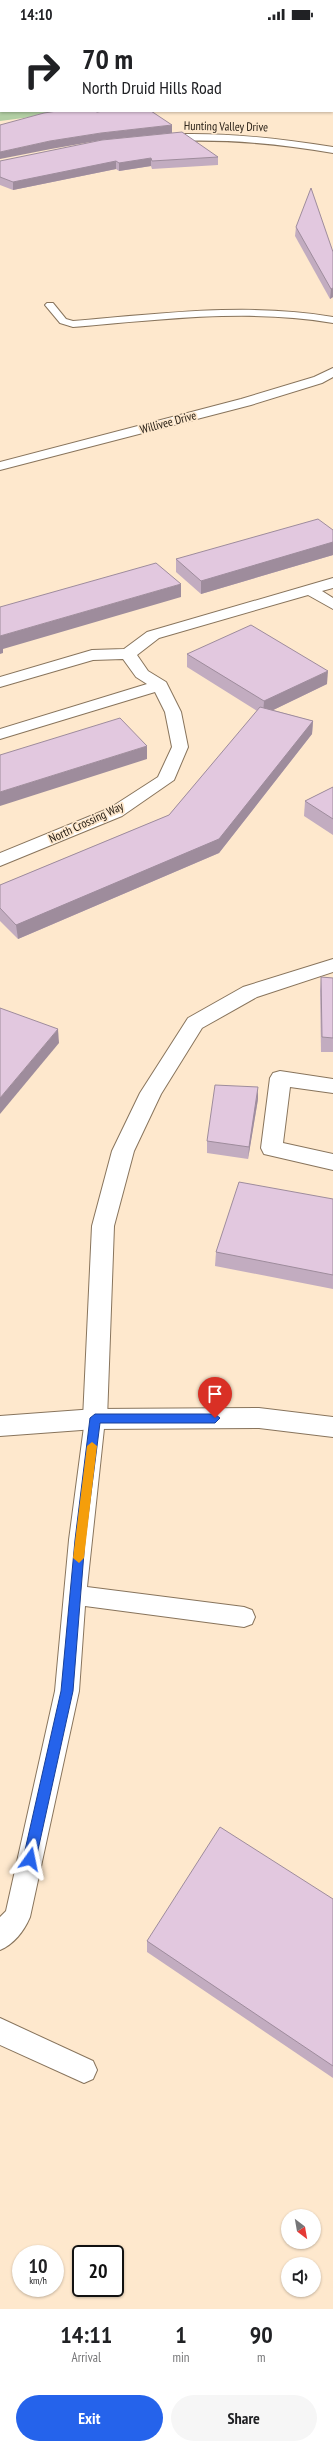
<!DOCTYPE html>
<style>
:root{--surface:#fff;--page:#f6f6f6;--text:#202124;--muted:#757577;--accent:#2563eb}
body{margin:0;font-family:"PT Sans Narrow",sans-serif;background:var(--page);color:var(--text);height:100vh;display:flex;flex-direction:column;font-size:15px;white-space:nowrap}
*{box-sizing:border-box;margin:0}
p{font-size:13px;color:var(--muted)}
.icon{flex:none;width:22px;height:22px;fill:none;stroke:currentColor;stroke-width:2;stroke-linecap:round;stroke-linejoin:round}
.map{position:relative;height:2281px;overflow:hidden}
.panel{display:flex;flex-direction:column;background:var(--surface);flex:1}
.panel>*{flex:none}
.banner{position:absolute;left:0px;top:0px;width:333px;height:84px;box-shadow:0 1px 3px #0004;background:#fff;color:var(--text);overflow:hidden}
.needle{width:26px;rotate:149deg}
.fabs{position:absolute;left:281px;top:2181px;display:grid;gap:8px}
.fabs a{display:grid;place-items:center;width:40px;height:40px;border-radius:50%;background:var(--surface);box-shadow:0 1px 3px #0004;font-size:20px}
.speed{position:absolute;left:12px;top:2217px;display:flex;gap:8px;font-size:20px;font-weight:700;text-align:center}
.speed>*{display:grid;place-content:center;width:52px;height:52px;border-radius:50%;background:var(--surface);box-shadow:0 1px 3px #0004;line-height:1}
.speed small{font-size:10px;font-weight:400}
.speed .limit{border:2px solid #111;border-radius:6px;background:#fff;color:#111}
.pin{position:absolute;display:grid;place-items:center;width:34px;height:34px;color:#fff;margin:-41px -17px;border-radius:50% 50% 50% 0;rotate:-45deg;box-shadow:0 0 4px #0007}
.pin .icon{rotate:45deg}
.me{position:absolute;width:44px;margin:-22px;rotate:12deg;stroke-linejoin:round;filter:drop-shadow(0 0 3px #0008)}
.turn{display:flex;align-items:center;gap:14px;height:84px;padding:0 16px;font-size:18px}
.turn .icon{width:52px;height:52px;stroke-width:2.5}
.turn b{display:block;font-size:28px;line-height:34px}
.eta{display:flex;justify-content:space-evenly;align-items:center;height:68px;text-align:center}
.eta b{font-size:24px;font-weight:800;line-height:28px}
.cta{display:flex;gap:8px;margin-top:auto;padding:8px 16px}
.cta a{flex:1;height:46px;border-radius:24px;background:var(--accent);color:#fff;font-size:16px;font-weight:800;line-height:46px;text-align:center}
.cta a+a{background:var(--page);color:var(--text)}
.status{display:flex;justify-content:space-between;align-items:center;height:28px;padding:0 20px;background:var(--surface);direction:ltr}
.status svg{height:11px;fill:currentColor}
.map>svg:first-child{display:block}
.green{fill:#b2cea3}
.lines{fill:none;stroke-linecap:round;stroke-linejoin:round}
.lane-casing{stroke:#88745c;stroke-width:2}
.street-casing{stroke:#88745c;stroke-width:2}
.secondary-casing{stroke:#88745c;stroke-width:2}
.lane{fill:#fff;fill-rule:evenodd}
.street{fill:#fff;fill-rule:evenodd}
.secondary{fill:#fff;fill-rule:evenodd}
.wall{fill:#c2acc0}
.shaded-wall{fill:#9e8c9c}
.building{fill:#e2c8df;stroke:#9e8c9c}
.route{fill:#2563eb;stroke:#184099}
.slow{fill:#f59e0b}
.labels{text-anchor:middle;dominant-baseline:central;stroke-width:3.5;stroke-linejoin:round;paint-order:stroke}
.far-street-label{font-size:12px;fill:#211910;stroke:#fee8cd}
</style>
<div class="status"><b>14:10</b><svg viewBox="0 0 49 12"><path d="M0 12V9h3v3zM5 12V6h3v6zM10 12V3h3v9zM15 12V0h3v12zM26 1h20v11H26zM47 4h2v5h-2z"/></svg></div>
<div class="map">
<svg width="333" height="2281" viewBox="0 0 333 2281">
<rect width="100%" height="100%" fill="#fee8cd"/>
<path class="green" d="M0,0h333v70l-1,-69h-331v82h77l-78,10z"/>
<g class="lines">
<g class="lane-casing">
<g id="lane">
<path d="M47,275h6l13,16 7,2c85,-7 176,-19 260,-4v6c-84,-15 -175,-3 -260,4l-13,-4 -15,-18z"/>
<path d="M95,1383l7,2 3,6 -18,168 157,20 8,3 3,7 -3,7 -8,3 -159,-21 -6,85 -49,226c-6,14 -16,27 -30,33v-33l6,-6 49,-220 14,-151 16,-121 3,-6z"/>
<path d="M0,1990l93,43 4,9 -4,9 -9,4 -84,-38z"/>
</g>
</g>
<g class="street-casing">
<g id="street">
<path d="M181,106c52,-1 101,5 152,13v6c-58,-10 -115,-15 -174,-11l-5,-3 5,-3z"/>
<path d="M333,340v9l-11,6 -71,22 -251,65v-8l241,-63 73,-22z"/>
<path d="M333,550v10l-11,3 11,7v11l-25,-14 -149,43 -22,17 11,16 18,11 15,30 7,35 -14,33 -52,36 -122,50v-13l110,-45 48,-31 14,-30 -7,-35 -10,-20 -155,47v-10l147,-45 -11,-7 -13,-18 -30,1 -93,27v-10l92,-27 32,-1 23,-17z"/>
<path d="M333,931v13l-76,25 -55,31 -41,66 -27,57 -20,75 -7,193 -3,7 -9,3 -9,-3 -3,-7 9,-193 20,-75 28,-58 48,-75 55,-31z"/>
<path d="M280,1043l53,8v14l-43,-6 -7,56 50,11v16l-69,-16 -3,-6 9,-70 3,-5z"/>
</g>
</g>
<g class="secondary-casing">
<path id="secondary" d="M259,1380l74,9v20l-74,-9 -164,1 -95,7v-20l95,-7z"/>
</g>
<use href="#lane" class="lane"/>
<use href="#street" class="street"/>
<use href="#secondary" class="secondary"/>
</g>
<g class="wall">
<path d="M218,129v8l-66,4 -1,-3 -32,5 -3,-2 -103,21 -13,-5v-24z"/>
<path d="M296,199l37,25v45l-3,2 -35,-63z"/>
<path d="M333,502v25l-132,39 -25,-22v-13z"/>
<path d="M187,626l140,30 -54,26 40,11 -1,13 -93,119 -201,86 -18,-18v-36l169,-70 88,-104 -70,-44z"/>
<path d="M333,759v48l-29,-19 1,-15z"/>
<path d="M321,949l12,1v74h-12l-1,-61z"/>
<path d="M258,1071l-10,60 -41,-6v-12z"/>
<path d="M333,1171v90l-118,-23 1,-14z"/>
<path d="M333,1871v179l-186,-126v-11z"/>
</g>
<g class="shaded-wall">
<path d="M172,97v8l-70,7 -51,9 -51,10v-7l50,-11 51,-8z"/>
<path d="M151,130v8l-32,5v-8z"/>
<path d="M116,133v8l-103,21v-8z"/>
<path d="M333,260v9l-3,2 1,-10z"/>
<path d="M333,514v13l-132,39v-13z"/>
<path d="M181,556v13l-178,52v4l-3,1v-18z"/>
<path d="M328,643l-1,13 -64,31 1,-14z"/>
<path d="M313,693l-1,13 -93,119 -201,86 -2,-14z"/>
<path d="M147,718v13l-147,47v-14z"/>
<path d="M58,1001l1,14 -59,71v-16z"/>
<path d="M258,1059v12l-10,60 1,-12z"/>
</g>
<g class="building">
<path d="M57,83h38l2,1 6,-1h48l21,14 -71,8 -51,8 -50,11v-27l44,-12z"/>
<path d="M182,104l36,25 -66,4 -1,-3 -32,5 -3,-2 -103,21 -13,-5v-16l102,-21z"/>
<path d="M311,160l22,64v36l-2,1 -35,-62z"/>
<path d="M318,491l15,11v12l-132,39 -25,-22z"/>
<path d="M156,535l25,21 -181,52v-29z"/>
<path d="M251,597l77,46 -64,30 -77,-47z"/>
<path d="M260,679l53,14 -94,118 -203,86 -16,-17v-23l169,-70z"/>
<path d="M120,690l27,28 -147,46v-37z"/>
<path d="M333,759v32l-28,-18z"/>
<path d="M321,949l12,1v60l-11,-1z"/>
<path d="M0,980l58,21 -58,69z"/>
<path d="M215,1057l43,2 -9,60 -42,-6z"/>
<path d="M239,1154l94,17v76l-117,-23z"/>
<path d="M220,1799l113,72v167l-186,-125z"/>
</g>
<path class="route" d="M95,1386h120l5,4 -5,5h-115l-15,117 -12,151 -37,168 -2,5 -4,2 -5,-2 -2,-5 38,-168 14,-151 15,-122z"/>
<path class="slow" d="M92,1414l5,4 -13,112 -5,5 -6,-5 14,-112z"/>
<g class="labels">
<g class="far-street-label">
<text transform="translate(226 98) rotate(1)">Hunting Valley Drive</text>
<text transform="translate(168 394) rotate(-15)">Willivee Drive</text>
<text transform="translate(86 794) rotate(-25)">North Crossing Way</text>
</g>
</g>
</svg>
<div class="fabs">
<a><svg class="needle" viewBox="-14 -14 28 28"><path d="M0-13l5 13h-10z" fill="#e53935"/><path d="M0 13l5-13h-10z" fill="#757577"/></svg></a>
<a><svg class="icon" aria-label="sound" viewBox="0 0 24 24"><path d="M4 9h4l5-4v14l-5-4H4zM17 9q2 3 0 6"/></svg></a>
</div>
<div class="speed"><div>10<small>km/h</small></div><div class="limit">20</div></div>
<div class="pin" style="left:215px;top:1390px;background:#d93025"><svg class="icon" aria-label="arrive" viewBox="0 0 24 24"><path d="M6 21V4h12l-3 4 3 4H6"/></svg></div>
<svg class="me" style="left:30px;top:1831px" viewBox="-20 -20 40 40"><path d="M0-17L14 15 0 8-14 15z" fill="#2563eb" stroke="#fff" stroke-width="4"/></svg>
<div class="banner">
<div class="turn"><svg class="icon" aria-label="right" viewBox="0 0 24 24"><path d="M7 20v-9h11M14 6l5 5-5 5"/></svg><div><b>70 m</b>North Druid Hills Road</div></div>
</div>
</div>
<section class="panel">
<div class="eta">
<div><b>14:11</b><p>Arrival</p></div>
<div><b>1</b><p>min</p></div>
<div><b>90</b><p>m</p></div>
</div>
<div class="cta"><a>Exit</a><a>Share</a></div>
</section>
